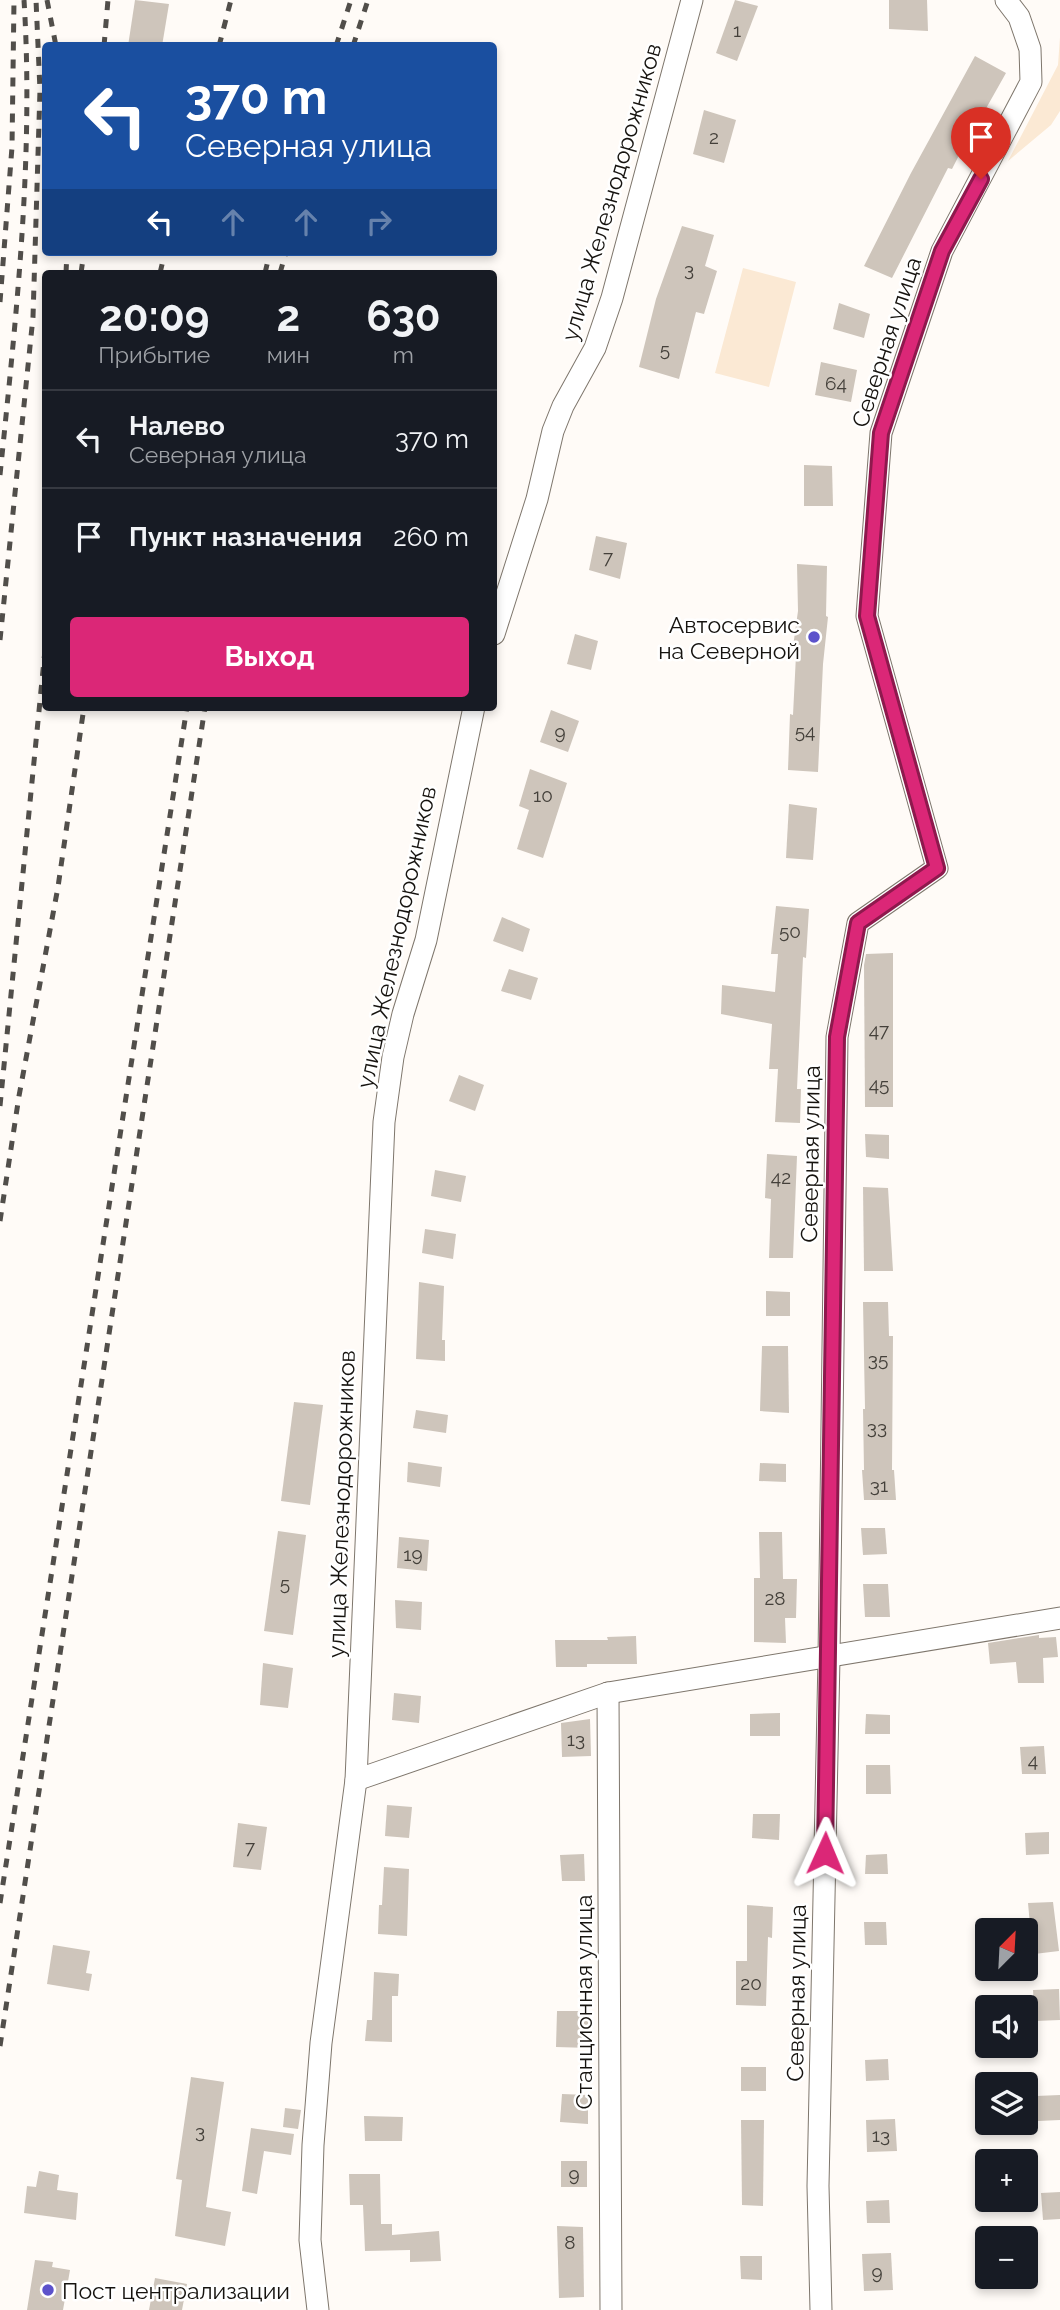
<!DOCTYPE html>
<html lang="ru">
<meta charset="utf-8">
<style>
:root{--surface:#171b24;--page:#20242c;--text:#f1f3f6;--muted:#9ea1a6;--line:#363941;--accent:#db2777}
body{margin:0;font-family:Raleway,sans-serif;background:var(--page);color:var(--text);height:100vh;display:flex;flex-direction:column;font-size:26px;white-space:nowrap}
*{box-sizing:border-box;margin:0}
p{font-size:23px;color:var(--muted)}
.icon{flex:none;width:38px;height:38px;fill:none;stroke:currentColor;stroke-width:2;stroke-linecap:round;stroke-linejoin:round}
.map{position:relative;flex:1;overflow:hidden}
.sheet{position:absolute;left:42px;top:270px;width:455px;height:441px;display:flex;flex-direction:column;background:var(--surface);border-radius:7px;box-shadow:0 4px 10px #0003}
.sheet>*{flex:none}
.banner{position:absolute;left:42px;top:42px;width:455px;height:214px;border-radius:7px;box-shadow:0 4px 10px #0003;background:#1a4fa0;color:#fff;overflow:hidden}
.needle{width:46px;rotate:24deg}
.tools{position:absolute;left:975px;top:1918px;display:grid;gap:14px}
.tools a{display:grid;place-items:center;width:63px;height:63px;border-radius:7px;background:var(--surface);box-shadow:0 4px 10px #0003;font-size:35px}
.pin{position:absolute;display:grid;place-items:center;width:60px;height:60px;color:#fff;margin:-72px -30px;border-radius:50% 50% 50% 0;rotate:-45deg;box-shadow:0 0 7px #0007}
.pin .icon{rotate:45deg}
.me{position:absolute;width:77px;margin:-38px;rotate:1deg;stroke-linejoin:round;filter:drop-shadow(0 0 5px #0008)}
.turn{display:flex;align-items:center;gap:24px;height:147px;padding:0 28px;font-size:32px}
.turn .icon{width:91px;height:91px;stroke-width:2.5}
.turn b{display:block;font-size:49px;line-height:60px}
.lanes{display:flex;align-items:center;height:66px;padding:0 28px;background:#0003;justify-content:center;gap:35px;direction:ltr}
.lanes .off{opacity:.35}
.eta{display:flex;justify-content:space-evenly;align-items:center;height:119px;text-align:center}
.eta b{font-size:42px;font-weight:700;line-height:49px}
.cta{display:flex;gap:14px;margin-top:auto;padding:14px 28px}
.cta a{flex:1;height:80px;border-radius:7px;background:var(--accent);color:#fff;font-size:28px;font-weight:700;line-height:80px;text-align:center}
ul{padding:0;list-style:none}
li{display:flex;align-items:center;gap:21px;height:98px;padding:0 28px;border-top:2px solid var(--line)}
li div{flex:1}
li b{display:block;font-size:26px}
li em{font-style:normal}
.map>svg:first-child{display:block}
.green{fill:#fbe9d4}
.building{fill:#cec5bb}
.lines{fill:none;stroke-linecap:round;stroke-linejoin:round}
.minor-casing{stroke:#7e766c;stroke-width:23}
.minor{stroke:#fff;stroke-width:21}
.rail{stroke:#514e4a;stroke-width:5;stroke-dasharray:9 9;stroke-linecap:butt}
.route-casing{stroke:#8e194d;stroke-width:18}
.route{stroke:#db2777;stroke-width:12}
.poi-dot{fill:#5c52cb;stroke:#fff;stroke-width:2.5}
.labels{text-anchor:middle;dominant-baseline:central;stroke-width:5;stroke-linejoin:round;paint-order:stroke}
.number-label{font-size:19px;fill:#44403a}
.street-label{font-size:23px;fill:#16130f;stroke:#fff}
.poi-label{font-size:23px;fill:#16130f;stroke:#fff;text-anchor:end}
</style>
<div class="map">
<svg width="1060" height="2310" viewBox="0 0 1060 2310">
<rect width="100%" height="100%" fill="#fffbf7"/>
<g class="green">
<path d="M1060,37v74l-9,14 -43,36 50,-96z"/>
<path d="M743,268l53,14 -27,105 -54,-14z"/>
</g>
<g class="building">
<path d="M135,0l34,4 -7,42h-34z"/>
<path d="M735,0l23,6 -21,55 -21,-8z"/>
<path d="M889,0h38l1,31 -39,-2z"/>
<path d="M975,56l31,17 -22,39 -2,-2 -30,59 -4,-1 -56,110 -28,-12 47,-93z"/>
<path d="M704,110l32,10 -12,43 -31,-9z"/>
<path d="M682,226l32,9 -9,31 12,5 -13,43 -8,-2 -17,67 -40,-12 17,-68z"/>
<path d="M839,303l31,11 -6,24 -31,-9z"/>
<path d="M821,362l36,8 -6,32 -36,-7z"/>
<path d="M804,465l28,1 1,40h-29z"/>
<path d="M596,536l31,7 -7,36 -31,-9z"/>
<path d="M797,564l30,2 -1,50 2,1 -5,47 -5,108 -30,-2 2,-56 3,1 3,-60 -4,-1 6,-43z"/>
<path d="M575,634l23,7 -7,29 -24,-6z"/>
<path d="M551,710l28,11 -11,31 -28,-10z"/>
<path d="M530,769l37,14 -24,75 -26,-9 12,-39 -10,-4z"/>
<path d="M789,804l28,4 -4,52 -27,-2z"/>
<path d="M776,906l33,3 -3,49 -3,-1 -6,132h4l-1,34 -25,-1 3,-53h-9l3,-45 -51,-10 1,-29 53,7 3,-38h-7z"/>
<path d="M502,917l28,12 -7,23 -30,-11z"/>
<path d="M893,953v154h-28l-1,-142 2,-11z"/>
<path d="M509,969l29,9 -7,22 -30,-9z"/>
<path d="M459,1075l25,10 -9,26 -26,-10z"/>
<path d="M865,1134l24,1v24l-23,-2z"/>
<path d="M767,1154l30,2 -4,102h-24l2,-59 -6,-1z"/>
<path d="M435,1170l31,6 -5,26 -30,-6z"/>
<path d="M863,1187l25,1 5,83h-29z"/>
<path d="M425,1229l31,5 -3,25 -31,-6z"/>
<path d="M419,1282l25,4 -2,54h3v21l-29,-2z"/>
<path d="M766,1291l24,1v24h-24z"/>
<path d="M863,1302h25l1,34h4l-1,134h2l2,30h-32l-2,-30h2l-1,-61h2z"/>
<path d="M762,1346h26l1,67 -29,-2z"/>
<path d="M294,1402l29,3 -13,100 -29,-4z"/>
<path d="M416,1410l32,5 -2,18 -33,-5z"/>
<path d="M408,1462l34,5 -2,20 -33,-5z"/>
<path d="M760,1463l26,1v18l-27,-1z"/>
<path d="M861,1528h24l2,26 -24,1z"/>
<path d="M278,1531l28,4 -13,100 -29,-4z"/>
<path d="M759,1532h23l1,47h14l-1,39h-11l1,25 -32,-1v-64h6z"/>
<path d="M399,1537l30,3 -2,31 -30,-3z"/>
<path d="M863,1584h25l2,33h-25z"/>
<path d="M395,1600l27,2 -1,28 -25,-2z"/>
<path d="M1039,1635v3l17,-1 2,20 -15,1 1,25h-26l-2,-21 -26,2 -2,-21z"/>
<path d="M636,1636l1,28h-50v3h-31l-1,-27h53l-1,-3z"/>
<path d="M263,1663l30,5 -5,40 -28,-3z"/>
<path d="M394,1693l27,3 -2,27 -27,-3z"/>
<path d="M780,1713v23h-30v-22z"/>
<path d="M866,1714l24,1v19h-25z"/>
<path d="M590,1719l1,37 -29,1 -1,-34z"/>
<path d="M1044,1746l2,28h-24l-2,-27z"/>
<path d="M866,1765h24l1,29h-25z"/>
<path d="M387,1805l25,2 -3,31 -24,-2z"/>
<path d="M753,1814h27l-1,26 -27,-2z"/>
<path d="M238,1823l29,4 -6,43 -28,-3z"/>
<path d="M1049,1832v22l-23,1 -1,-22z"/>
<path d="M584,1854l1,27h-23l-2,-26z"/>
<path d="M887,1854l1,20h-23l1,-19z"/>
<path d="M384,1867l25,2 -2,67 -29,-2 1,-29h3z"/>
<path d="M1053,1902l6,49 -33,4v-30h4l-2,-22z"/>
<path d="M747,1905l26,2 -1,31 -4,-1 -2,69 -30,-1v-44h11z"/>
<path d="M864,1922h22l1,23h-22z"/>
<path d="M53,1945l37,6 -4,22 6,1 -3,17 -42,-7z"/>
<path d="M374,1972l25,2 -1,22h-6v46l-27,-1 2,-21h5z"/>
<path d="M1059,1989l1,31 -25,1 -2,-31z"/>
<path d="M557,2011h33v37l-34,-1z"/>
<path d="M888,2059l1,21 -23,1 -1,-21z"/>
<rect x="741" y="2067" width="25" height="24"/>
<path d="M191,2077l33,5 -18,125 25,5 -6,34 -50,-10 7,-56 -6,-1z"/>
<path d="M562,2094l26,1v29l-28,-2z"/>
<path d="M1060,2095v25l-22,1 -2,-25z"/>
<path d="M285,2108l16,2 -3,19 -15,-2z"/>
<path d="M364,2116l39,1 -1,24h-37z"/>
<path d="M895,2119l2,32 -30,1 -1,-32z"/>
<path d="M741,2120h23l-1,86 -21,-1z"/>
<path d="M251,2128l43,6 -3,21 -27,-4 -7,43 -15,-3z"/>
<rect x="561" y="2161" width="26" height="26"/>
<path d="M39,2171l20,4 -2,15 21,3 -2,27 -52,-7 3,-27 9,1z"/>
<path d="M349,2174h31l1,50h11v11l47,-4 2,30 -31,1v-12l-45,1 -2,-46h-13z"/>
<path d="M1060,2192v27l-17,1 -2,-27z"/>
<path d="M889,2200l1,23h-23l-1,-22z"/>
<path d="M557,2226l26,1 1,70 -25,1z"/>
<path d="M891,2253l2,37 -29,1 -2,-37z"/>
<path d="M740,2256h22v24l-21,-1z"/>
<path d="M35,2260l18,2 -1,5 18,3 -7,40h-36z"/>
<path d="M155,2278l32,6 -5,26h-33z"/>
</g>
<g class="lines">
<g class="minor-casing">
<g id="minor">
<path d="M494,634l43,-135 16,-68 10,-25 32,-58 17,-50 80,-298"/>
<path d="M608,1693l3,617"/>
<path d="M356,1780l252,-87 452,-75"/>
<path d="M318,2310l-8,-70 3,-95 8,-102 35,-263 28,-658 9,-65 10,-43 23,-74 48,-233"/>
<path d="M821,2310l-3,-124 11,-528 8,-621 21,-114 79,-55 -70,-252 14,-183 61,-182 89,-169 -1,-33 -11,-32 -13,-17"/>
</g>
</g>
<use href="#minor" class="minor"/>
<g class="rail">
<path d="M47,0l9,46"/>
<path d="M104,46l4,-46"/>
<path d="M219,46l12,-46"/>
<path d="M336,46l15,-46"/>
<path d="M353,46l15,-46"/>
<path d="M66,273l1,-21"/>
<path d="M81,273l3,-21"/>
<path d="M160,273l5,-21"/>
<path d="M265,273l5,-21"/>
<path d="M280,273l6,-21"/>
<path d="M0,302l12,-155 2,-147"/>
<path d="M0,475c16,-158 34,-316 24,-475"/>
<path d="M0,640l33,-323 7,-227 -4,-90"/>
<path d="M0,1106l46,-466"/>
<path d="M0,1221l19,-125 39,-209 26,-180"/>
<path d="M0,1903l187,-1196"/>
<path d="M0,2046l205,-1339"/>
</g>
</g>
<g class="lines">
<g class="route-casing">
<path id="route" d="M825,1853l12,-816 21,-114 79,-55 -70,-252 14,-183 61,-182 39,-72"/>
</g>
<use href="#route" class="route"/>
</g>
<g class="poi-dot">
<circle cx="814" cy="637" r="7"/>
<circle cx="48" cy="2290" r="7"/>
</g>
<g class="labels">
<g class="number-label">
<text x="737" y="30">1</text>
<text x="714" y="137">2</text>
<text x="689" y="269">3</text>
<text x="665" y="349">5</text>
<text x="836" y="383">64</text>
<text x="608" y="557">7</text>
<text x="805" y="731">54</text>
<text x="560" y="732">9</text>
<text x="543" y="795">10</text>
<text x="790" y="931">50</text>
<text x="879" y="1030">47</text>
<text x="879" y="1084">45</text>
<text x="781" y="1177">42</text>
<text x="878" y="1359">35</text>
<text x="877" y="1427">33</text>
<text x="879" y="1485">31</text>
<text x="413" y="1554">19</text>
<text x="285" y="1583">5</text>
<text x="775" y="1598">28</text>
<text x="576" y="1739">13</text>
<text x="1033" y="1760">4</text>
<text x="250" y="1847">7</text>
<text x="751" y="1983">20</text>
<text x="200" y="2131">3</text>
<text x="881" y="2135">13</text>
<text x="574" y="2174">9</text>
<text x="570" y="2242">8</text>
<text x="877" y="2272">9</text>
</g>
<g class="street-label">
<text transform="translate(611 192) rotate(-74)">улица Железнодорожников</text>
<text transform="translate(886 342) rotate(-72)">Северная улица</text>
<text transform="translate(396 937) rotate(-78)">улица Железнодорожников</text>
<text transform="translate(810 1154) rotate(-89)">Северная улица</text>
<text transform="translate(341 1504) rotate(-88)">улица Железнодорожников</text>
<text transform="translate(796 1993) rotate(-89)">Северная улица</text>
<text transform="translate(583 2002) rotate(-90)">Станционная улица</text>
</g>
<g class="poi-label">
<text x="800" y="624">Автосервис<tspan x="800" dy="26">на Северной</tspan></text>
<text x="62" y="2290" text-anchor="start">Пост централизации</text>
</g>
</g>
</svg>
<div class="tools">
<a><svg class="needle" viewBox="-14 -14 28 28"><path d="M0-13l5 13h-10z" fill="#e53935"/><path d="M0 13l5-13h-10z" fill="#9ea1a6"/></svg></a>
<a><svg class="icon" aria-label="sound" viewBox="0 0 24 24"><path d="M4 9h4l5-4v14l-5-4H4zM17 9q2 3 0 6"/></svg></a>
<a><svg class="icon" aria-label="layers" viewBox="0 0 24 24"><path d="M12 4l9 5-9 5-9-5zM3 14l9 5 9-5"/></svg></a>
<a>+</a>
<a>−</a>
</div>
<div class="pin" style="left:981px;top:179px;background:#d93025"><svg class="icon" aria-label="arrive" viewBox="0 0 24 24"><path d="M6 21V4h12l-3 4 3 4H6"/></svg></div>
<svg class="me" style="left:825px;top:1853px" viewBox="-20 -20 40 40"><path d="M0-17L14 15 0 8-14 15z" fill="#db2777" stroke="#fff" stroke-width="4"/></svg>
<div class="banner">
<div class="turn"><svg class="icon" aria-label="left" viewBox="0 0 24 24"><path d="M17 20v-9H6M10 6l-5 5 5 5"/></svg><div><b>370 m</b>Северная улица</div></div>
<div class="lanes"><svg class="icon" aria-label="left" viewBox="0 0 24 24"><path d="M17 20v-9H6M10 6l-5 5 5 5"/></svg><svg class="icon off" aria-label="ahead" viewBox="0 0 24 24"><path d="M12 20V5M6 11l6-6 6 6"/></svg><svg class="icon off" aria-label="ahead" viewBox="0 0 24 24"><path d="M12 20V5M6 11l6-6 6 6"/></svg><svg class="icon off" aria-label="right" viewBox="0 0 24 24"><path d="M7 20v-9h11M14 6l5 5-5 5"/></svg></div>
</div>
<section class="sheet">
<div class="eta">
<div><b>20:09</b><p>Прибытие</p></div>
<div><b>2</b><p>мин</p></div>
<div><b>630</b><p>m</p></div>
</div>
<ul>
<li><svg class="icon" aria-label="left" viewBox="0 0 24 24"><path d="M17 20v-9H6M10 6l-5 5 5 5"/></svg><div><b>Налево</b><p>Северная улица</p></div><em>370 m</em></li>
<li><svg class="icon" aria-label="arrive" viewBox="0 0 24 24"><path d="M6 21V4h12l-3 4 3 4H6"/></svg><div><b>Пункт назначения</b></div><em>260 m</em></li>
</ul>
<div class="cta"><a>Выход</a></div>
</section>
</div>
